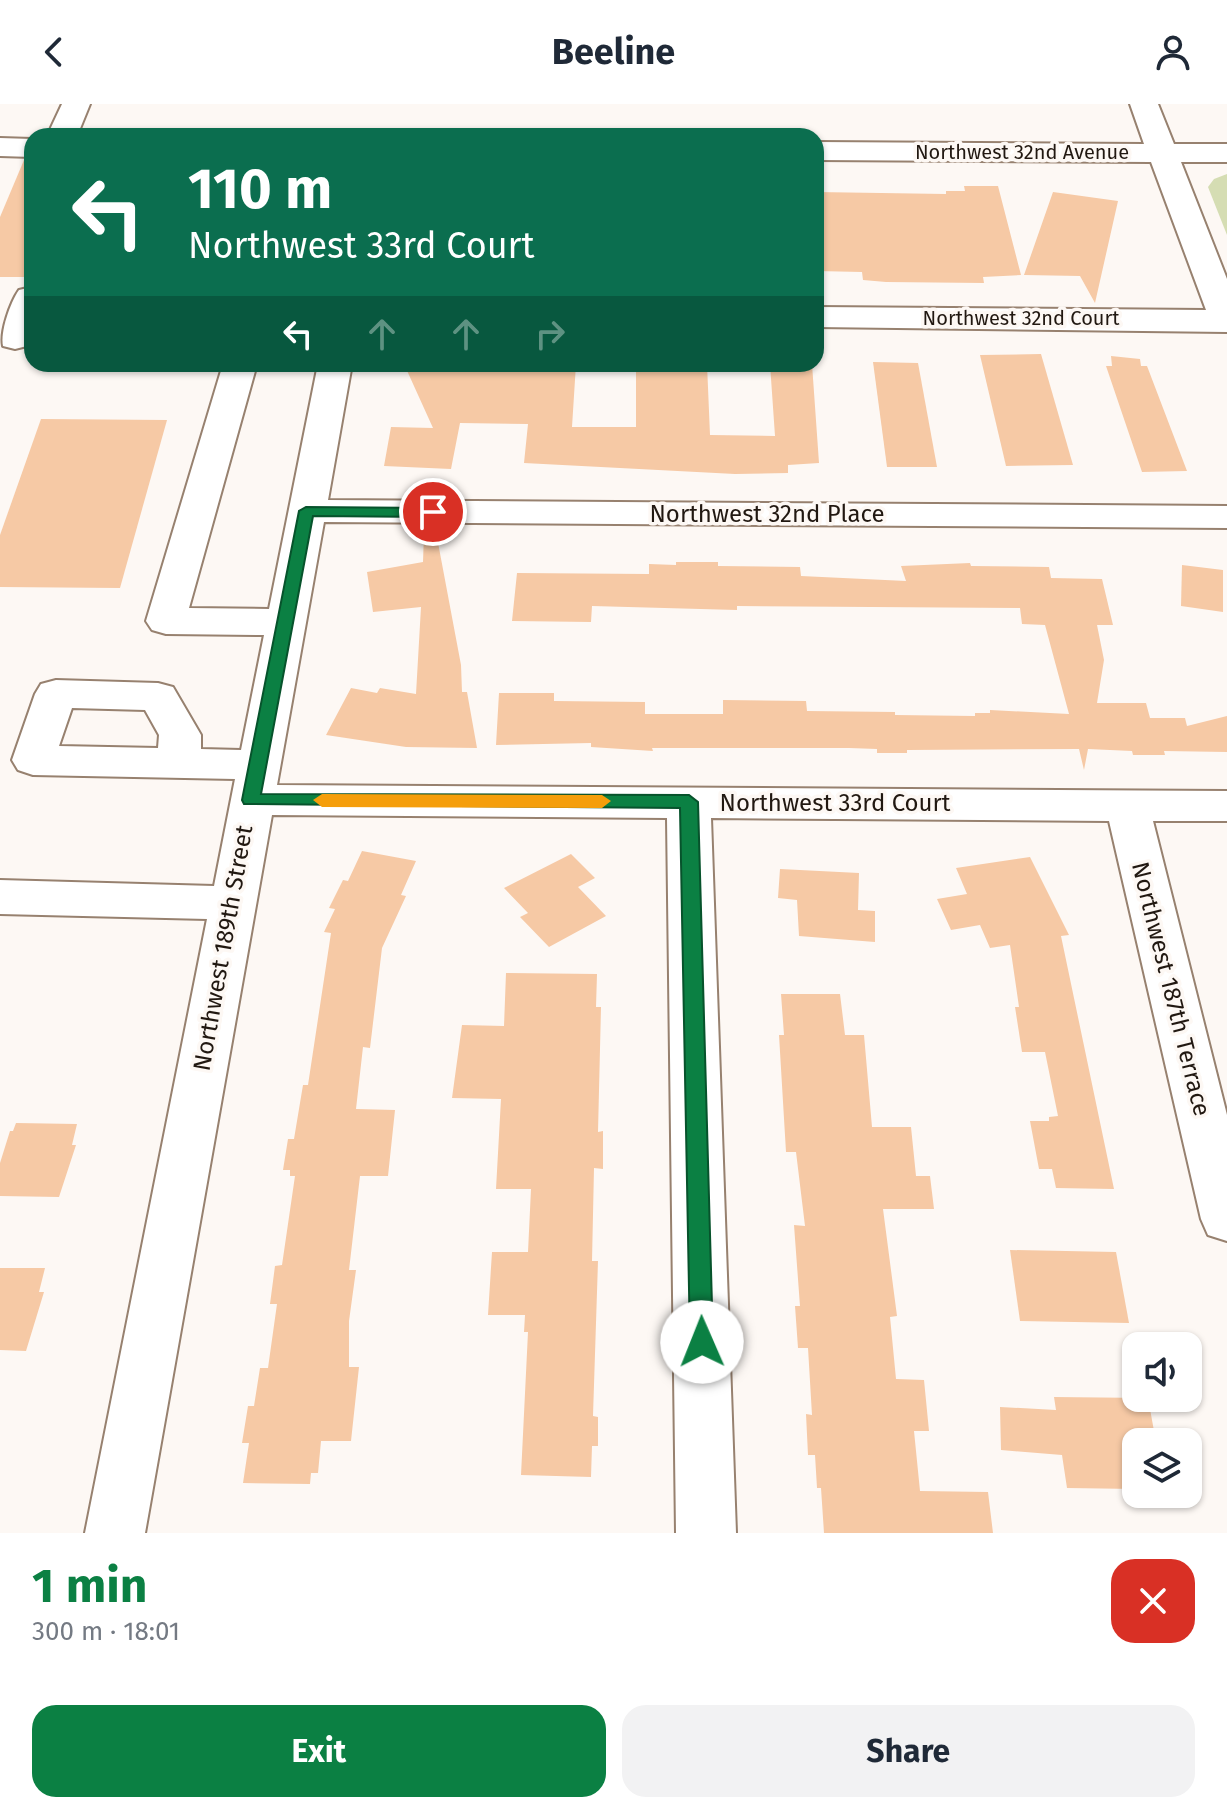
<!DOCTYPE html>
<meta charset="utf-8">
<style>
:root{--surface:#fff;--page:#f2f2f3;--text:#1f2937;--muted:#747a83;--accent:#0b8043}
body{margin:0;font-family:"Fira Sans",sans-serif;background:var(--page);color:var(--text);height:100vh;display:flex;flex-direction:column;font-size:30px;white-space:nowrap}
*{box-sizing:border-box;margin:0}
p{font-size:26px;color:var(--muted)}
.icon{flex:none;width:44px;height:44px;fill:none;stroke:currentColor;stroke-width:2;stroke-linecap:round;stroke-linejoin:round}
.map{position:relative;height:1429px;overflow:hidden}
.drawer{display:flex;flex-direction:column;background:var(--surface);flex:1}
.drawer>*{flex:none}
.guide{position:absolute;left:24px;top:24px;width:800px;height:244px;border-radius:24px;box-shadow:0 2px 6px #0004;background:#0b6e4f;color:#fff;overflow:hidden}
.tools{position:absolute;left:1122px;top:1228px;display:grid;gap:16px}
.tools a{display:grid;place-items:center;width:80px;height:80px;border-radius:16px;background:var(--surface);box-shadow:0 2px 6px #0004;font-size:40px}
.pin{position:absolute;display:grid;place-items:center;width:68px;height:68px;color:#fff;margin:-34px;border:4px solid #fff;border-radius:50%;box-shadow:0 2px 8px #0007}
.me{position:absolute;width:88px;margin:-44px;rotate:359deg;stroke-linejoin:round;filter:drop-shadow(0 0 6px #0008)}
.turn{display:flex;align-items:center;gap:28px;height:168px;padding:0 32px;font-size:36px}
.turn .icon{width:104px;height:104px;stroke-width:2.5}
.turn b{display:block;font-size:56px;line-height:68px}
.lanes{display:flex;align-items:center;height:76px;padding:0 32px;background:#0003;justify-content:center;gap:40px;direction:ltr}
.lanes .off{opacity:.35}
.round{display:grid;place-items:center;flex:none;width:84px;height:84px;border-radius:24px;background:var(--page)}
.headline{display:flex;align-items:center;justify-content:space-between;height:136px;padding:0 32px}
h1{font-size:48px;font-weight:700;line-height:60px;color:var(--accent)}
.action{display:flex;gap:16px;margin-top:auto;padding:16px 32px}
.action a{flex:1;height:92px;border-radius:24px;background:var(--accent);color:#fff;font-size:32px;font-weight:700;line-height:92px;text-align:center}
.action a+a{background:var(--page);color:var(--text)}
header{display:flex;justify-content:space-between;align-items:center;height:104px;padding:0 32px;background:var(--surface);font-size:36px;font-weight:700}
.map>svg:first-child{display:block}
.green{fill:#d5ddb3}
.building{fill:#f6c9a5}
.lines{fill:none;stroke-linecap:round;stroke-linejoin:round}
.minor-casing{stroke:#97816f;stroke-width:4}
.minor{fill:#fff;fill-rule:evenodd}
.route{fill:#0b8043;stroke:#07532c;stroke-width:2}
.slow{fill:#f59e0b}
.labels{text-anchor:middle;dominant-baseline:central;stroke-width:7;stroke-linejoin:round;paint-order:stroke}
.far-street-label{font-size:20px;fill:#211811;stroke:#fdf8f4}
.street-label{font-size:24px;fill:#211811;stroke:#fdf8f4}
</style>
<header><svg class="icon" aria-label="back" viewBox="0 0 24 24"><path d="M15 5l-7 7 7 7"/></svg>Beeline<svg class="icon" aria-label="person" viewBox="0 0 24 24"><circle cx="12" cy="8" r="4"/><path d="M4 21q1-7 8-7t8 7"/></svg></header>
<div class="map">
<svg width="1227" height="1429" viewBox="0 0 1227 1429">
<rect width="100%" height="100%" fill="#fdf8f4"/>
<path class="green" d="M1227,70v61l-19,-48 6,-8z"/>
<g class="building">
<path d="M24,56h8v117h-32v-60z"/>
<path d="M964,82h34l23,89 -38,2 1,6 -98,-1 -23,-2 -1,-8 -46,-1v-79l130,2v-3h19z"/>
<path d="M1053,88l65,9 -23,102 -15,-27 -56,-1z"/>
<path d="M1041,250l32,111 -67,1 -26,-111z"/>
<path d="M1111,252l29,3 1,7h6l40,105 -45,1 -36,-106h6z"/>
<path d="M873,258l45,1 19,104h-50z"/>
<path d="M404,260h172l-4,63h64v-63h71l3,71 65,1 -5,-72h42l7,99 -31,2v8l-53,1 -211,-11 4,-39 -68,-1 -9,46 -67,-3 7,-39 42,1z"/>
<path d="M41,315l126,1 -47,168 -120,-1v-52z"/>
<path d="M436,428l25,133 1,27h5l10,56 -71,-1 -80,-12 25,-47 26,5 3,-5 36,6 5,-87 -48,5 -6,-40 56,-10 1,-29z"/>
<path d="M676,458h42v4l82,1 1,9 105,5 -5,-15 69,-3 1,3 78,1 2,11 51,1 11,46h-16l7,35 -7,43h49l4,15h35l2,8 40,-10v36l-63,-1 1,4h-32l-1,-4 -44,-2 -4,21 -5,-21 -172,1v3h-30v-4l-28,-1h-197l1,3 -62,-4v-4l-95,2 3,-52h55v8l91,1v12h78v-14l83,1 1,10 88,1v3l80,1v-3h15v-3l79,4 -24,-89 -23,-1 -2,-16 -283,-2v4l-145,-4 -1,16 -79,-1 5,-48 132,1v-10l27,1z"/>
<path d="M1182,461l41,5v42l-42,-6z"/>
<path d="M362,747l54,10 -15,34 5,1 -24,52 -12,100 -7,-1 -7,62 39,1 -7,66h-28l-11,94h7l-7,51v46h10l-8,74h-30l-3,32h-7l-1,11 -67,-1 6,-40h-7l6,-37h6l6,-38h8l9,-64h-7l5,-38 7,-1 13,-89h-5v-6h-7l5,-31h6l9,-54h5l23,-152 -7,-1 11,-23 -6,-1 14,-28 5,1z"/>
<path d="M571,750l24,24 -17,9 28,29 -57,31 -29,-30 8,-4 -24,-25z"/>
<path d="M1030,753l39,78 -8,1 53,253 -58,-1 -4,-19h-13l-9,-48h19v-4l9,-1 -13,-64h-23l-7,-45h4l-9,-62 -20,3 -10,-23 -29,5 -14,-31 30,-5 -11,-26z"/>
<path d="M780,765l79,4 -1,37 17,1v31l-76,-6 -2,-36 -19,-2z"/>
<path d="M506,869l91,1 -1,33h5l-3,125 5,-1v38l-9,-1 -2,93h6l-5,155 5,1v29h-6l-1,31 -70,-2 7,-143h-4l1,-17h-37l4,-63h36l3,-63h-35l5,-90 -49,-1 10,-73 42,1z"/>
<path d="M781,890h59l5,41h19l8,92h39l5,49h14l4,33h-51l14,107 -7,1 6,62 28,1 5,51h-15l6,60 68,1 5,41h-169l-3,-45h-4l-2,-33h-7l-2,-41 6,1 -4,-67h-10l-3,-42h5l-6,-81 11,1 -9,-74h-10l-7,-117h5z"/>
<path d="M16,1019l61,1 -5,21h4l-17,52 -59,-1v-33l10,-32h3z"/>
<path d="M1010,1146l106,2 13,71 -109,-2z"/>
<path d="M0,1164h45l-6,24h5l-18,59 -26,-1z"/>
<path d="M1054,1293l94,1 8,44h-20v47l-69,-1 -5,-33 -61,-5 -1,-43 56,3z"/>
</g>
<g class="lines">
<g class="minor-casing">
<g id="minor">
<path d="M62,0h28l-13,32h-30z"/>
<path d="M1130,0h28l16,40h53v18h-46l46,117v53l-411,-5v-20l390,3 -55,-148 -335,-2v-18l328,2z"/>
<path d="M0,34l32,1v18l-32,-1z"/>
<path d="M32,183v52l-5,7 -12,3 -12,-3c-3,-14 7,-43 16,-56z"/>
<path d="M223,260h34l-68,244 80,1 49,-245h34l-24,136 899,6v22l-903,-6 -47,263 950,6v30h-74l74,294v126l-19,-6 -7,-16 -92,-398 -398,-3 25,715h-60l-9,-715 -395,-3 -127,718h-60l122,-614 -207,-5v-34l214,6 21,-107 -202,-4 -15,-5 -6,-10 23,-66 6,-10 15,-4 102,3 15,4 28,48v14l40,1 23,-115 -98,-1 -14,-4 -6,-9zM72,604l73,2 14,25 -1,13 -99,-2z"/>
</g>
</g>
<use href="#minor" class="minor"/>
</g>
<path class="route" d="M306,403l127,1 8,4 -8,5 -120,-1 -52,278 428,1 9,7 15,540 -3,7 -8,3 -8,-3 -4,-7 -10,-534 -436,-4 -2,-4 57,-289z"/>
<path class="slow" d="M322,690l280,1 9,6 -9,7 -280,-1 -9,-7z"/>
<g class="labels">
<g class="far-street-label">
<text x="1022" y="48">Northwest 32nd Avenue</text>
<text x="1021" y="214">Northwest 32nd Court</text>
</g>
<g class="street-label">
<text x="767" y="410">Northwest 32nd Place</text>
<text x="835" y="699">Northwest 33rd Court</text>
<text transform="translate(223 844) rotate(-80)">Northwest 189th Street</text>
<text transform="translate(1171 885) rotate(76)">Northwest 187th Terrace</text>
</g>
</g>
</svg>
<div class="tools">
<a><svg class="icon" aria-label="sound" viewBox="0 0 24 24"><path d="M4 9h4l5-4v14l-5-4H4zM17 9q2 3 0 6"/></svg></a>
<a><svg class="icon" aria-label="layers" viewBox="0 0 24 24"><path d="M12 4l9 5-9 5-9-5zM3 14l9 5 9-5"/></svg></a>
</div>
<div class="pin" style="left:433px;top:408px;background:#d93025"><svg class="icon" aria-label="arrive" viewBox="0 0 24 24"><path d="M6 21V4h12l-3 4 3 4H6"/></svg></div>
<svg class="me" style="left:702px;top:1238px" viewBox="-20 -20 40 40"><circle r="19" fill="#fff"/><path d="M0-13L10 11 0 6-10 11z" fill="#0b8043"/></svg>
<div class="guide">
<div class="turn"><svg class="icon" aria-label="left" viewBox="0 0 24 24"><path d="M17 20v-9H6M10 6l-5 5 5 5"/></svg><div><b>110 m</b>Northwest 33rd Court</div></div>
<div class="lanes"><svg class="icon" aria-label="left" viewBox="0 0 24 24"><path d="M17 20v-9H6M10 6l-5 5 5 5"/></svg><svg class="icon off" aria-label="ahead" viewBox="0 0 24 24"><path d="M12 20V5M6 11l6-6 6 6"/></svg><svg class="icon off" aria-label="ahead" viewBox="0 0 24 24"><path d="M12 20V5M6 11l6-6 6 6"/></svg><svg class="icon off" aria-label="right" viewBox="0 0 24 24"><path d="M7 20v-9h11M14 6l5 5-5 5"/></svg></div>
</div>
</div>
<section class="drawer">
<div class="headline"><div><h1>1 min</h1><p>300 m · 18:01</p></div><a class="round" style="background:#d93025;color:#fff"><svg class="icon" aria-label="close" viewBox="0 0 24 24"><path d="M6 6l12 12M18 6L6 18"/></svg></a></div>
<div class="action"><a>Exit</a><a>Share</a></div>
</section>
